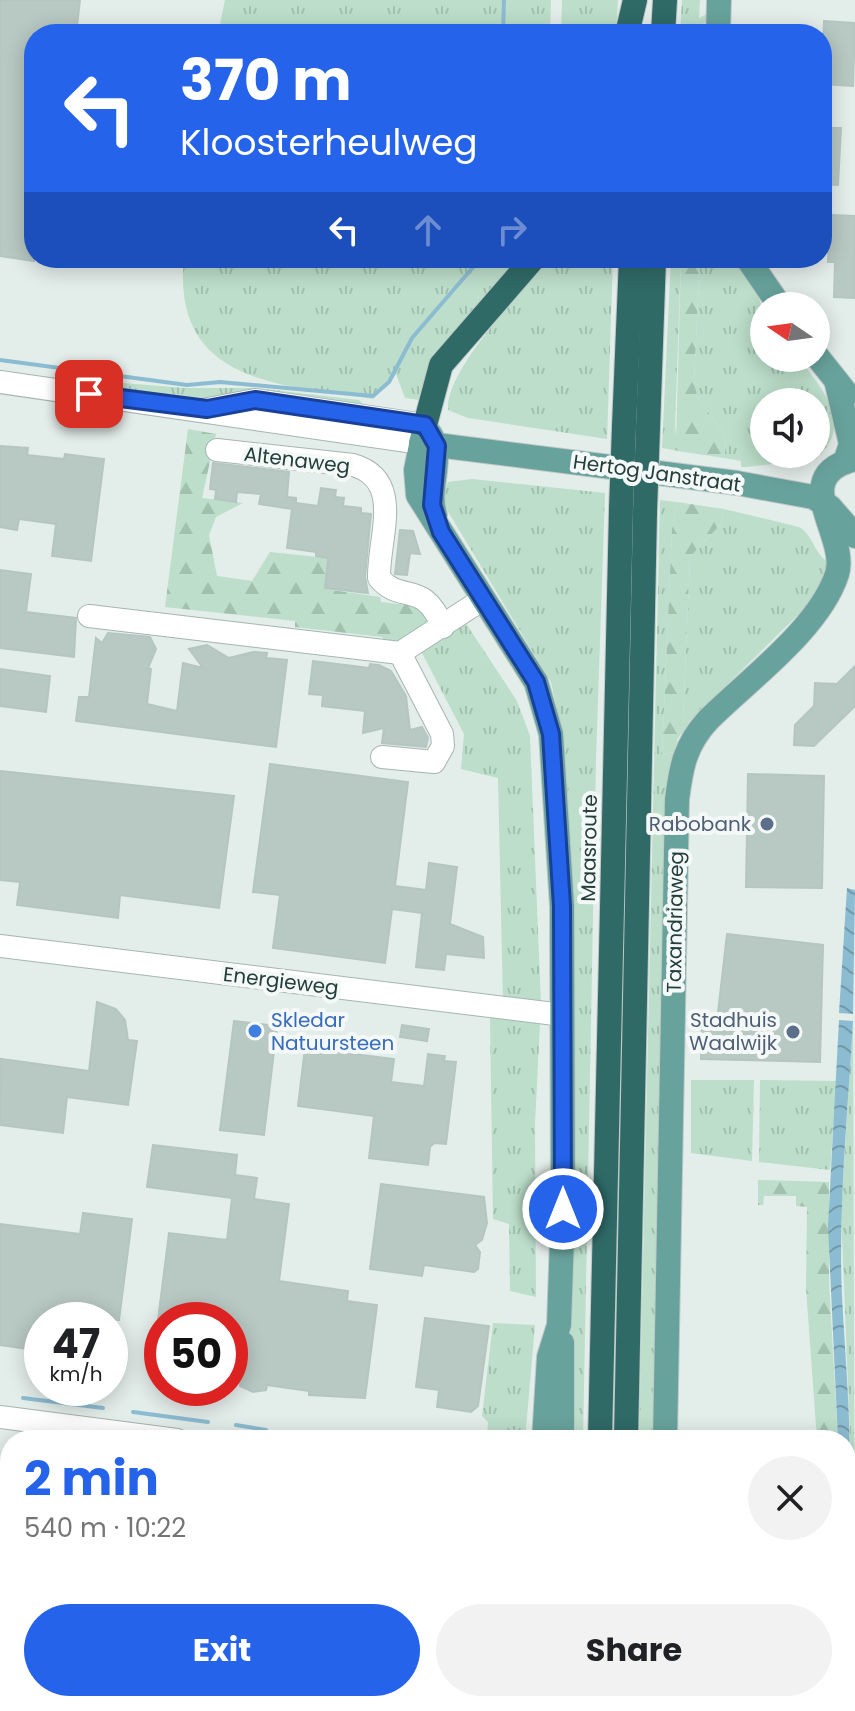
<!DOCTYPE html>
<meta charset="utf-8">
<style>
:root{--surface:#fff;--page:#f2f2f2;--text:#202124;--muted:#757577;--accent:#2563eb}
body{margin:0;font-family:Poppins,sans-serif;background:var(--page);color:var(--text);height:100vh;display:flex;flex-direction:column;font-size:30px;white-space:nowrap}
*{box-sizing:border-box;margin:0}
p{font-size:26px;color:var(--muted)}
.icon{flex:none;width:44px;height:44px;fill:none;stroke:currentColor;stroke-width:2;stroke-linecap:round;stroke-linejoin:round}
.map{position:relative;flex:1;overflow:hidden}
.panel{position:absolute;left:0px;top:1430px;width:856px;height:282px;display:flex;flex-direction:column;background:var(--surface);border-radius:32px 32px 0 0;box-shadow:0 4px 20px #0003}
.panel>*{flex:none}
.hud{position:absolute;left:24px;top:24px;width:808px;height:244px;border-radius:32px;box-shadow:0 4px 20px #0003;background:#2563eb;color:#fff;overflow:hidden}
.needle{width:52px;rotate:283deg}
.buttons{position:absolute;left:750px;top:292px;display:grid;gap:16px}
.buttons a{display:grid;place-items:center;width:80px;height:80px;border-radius:50%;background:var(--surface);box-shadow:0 4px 20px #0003;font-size:40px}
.speed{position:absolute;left:24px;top:1302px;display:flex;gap:16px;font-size:40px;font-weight:700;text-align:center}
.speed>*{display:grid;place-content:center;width:104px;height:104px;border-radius:50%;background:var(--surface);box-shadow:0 4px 20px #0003;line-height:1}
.speed small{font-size:20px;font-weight:400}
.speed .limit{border:12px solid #d22;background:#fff;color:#111}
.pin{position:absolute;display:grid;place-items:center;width:68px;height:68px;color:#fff;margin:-34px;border-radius:16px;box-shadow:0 4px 12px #0006}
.me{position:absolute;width:88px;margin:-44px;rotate:0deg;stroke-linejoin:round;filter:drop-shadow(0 0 6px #0008)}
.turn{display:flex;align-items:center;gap:28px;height:168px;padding:0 24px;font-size:36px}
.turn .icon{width:104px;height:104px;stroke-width:2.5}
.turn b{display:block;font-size:56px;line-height:68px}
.lanes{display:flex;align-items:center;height:76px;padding:0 24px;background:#0003;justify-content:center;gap:40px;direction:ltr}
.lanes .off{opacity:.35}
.round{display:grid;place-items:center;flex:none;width:84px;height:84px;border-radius:42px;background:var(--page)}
.head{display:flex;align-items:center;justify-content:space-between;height:136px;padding:0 24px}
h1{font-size:48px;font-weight:700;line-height:60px;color:var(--accent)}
.cta{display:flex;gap:16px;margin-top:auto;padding:16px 24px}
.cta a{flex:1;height:92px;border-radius:48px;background:var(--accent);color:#fff;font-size:32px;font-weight:700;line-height:92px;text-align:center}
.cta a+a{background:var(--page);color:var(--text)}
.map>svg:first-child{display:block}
.grass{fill:url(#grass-tufts);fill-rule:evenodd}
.forest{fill:url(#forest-firs)}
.water{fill:url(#water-waves)}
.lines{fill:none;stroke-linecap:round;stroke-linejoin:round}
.stream{stroke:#8cbcd1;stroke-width:4}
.building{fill:#b8c8c3;stroke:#b5c6c2;stroke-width:2}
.minor-casing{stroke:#a6b5b2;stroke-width:24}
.major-casing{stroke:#c1c9c8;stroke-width:26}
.highway-casing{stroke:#c1c9c8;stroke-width:26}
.minor{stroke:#fff;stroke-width:22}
.major{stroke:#68a29c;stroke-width:24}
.highway{stroke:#2f6a67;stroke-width:24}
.highway-bridge-casing{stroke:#c1c9c8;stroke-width:26;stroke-linecap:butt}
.highway-bridge{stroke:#2f6a67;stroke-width:24}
.route-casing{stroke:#184099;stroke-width:20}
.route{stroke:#2563eb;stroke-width:14}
.service-dot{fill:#5c6f8a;stroke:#f4f9f7;stroke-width:3}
.shop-dot{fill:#3f7fe0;stroke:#f4f9f7;stroke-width:3}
.labels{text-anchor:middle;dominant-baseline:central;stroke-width:8;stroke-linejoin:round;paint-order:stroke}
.street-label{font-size:20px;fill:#233e3b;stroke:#f4f9f7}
.service-label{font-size:20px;fill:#4e5e75;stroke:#f4f9f7;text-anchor:end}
.shop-label{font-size:20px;fill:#366cbe;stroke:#f4f9f7;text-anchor:start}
</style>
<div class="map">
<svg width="855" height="1711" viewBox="0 0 855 1711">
<defs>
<pattern id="grass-tufts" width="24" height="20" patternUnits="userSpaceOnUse" patternTransform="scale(2)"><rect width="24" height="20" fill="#bcdeca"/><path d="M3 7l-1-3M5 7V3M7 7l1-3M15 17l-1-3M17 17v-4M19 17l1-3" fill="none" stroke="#a1c0ae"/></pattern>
<pattern id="forest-firs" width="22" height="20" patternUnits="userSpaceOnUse" patternTransform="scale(2)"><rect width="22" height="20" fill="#bcdeca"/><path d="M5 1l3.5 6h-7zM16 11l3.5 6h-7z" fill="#a1c0ae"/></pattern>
<pattern id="water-waves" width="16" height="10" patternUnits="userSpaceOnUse" patternTransform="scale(2)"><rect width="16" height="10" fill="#8cbcd1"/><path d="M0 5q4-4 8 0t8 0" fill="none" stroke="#729aab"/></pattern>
</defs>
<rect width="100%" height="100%" fill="#e3edea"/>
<g class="grass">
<path d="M225,0h326l-1,34h-332z"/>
<path d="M562,0h56l-2,34h-55z"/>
<path d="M682,0h18l-1,18 12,-6 -1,8 -11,7 -1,7h-18z"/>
<path d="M184,258h339l-103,142 -15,-2 -9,-24 -23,25c-93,-14 -202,-16 -189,-141z"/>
<path d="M550,258h63l-6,181 -139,-21 -20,-8c-3,-41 75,-118 102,-152z"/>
<path d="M671,258h10l-6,167 3,26 -16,-3z"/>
<path d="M700,258h37c28,39 27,53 27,100h35c24,33 56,66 17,101l-70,8h-5v-6l-17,-3 2,-21 -29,-41 -3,-15zM764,402h52v52h-52z"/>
<path d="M11,374l174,14h71l103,12 10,10 -174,-7z"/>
<path d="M472,479l133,14 -9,266 -13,681h-14l3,-176 -11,-536 -10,-46 -104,-172 -3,-16 4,-12z"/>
<path d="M660,500l17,2 -5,27 -10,225 12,-2 -16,688h-19z"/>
<path d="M724,509l75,18c16,9 15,31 34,37l-14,30 -133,131 -3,-6 7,-162 30,-32z"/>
<path d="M465,622l52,79 13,35 11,269 -38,-3 -5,-224 -37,-9 3,-35 -43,-83z"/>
<path d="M490,1017l50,6 -5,101 1,173 -26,-6 -1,-67 -16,-5z"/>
<path d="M853,1021l2,650 -9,6v-142l5,-75 -10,-249z"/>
<path d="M691,1080h63l-2,81 -61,-8z"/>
<path d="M760,1080l77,1 -7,89 -71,-8z"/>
<path d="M493,1323l42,2 -10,115h-38l1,-18 -6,-6z"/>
</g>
<g class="forest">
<path d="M681,258h19l-6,123 3,15 29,41 -2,21 -46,-7 -2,-7z"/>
<path d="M188,429l28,5 -14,64 41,5 -27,14 -7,18 8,41 35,5 18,-29 57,6 -2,31 55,8 1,5 25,3 8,-8 15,12v19l-20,11 -23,3 -4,-5 -87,-10v-6l-130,-14z"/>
<path d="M677,502l47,7 -4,16 -30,32 -7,161 2,5h5l-12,15 -4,14 -12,2 10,-225z"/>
<path d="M758,1180l71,2v100l9,158h-21l-11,-152 1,-81 -11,-1v-10h-32l-1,9h-5z"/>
</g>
<g class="water">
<path d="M847,888l8,2 -2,124 -14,-1z"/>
<path d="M839,1020l14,1c-5,91 -15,183 -11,275 4,80 13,158 4,238v-94h-8l-10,-214z"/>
</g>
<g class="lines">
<g class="stream">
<path d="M503,34l1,-34"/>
<path d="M463,258l16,2"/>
<path d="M0,360l187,25 33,-3 153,14 16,-14 23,-44 69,-80"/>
<path d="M90,373l1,-8"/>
<path d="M23,1398l80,10"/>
<path d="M133,1412l75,10"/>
<path d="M236,1425l30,5"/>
</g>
</g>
<g class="building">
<path d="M0,0h80l-4,34h-42v227l-34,-5z"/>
<path d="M824,21l31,2 -2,63 -31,-2z"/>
<path d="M822,128h19l-3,57 -16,-1z"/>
<path d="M830,215l25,1v82l-21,-1 1,-35h-7z"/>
<path d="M0,446l28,2 -1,7 37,4 1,-5 39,5 -13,102 -39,-5 4,-32 -37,-5 -2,11 -17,-3z"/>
<path d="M213,463l76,9 -2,25 9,1v5l22,3 3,-18 15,2 -1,7 9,1 -1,8 18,2v5l10,1 -6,63 3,16 -43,-5 3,-30 -12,-2v-4l-29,-4 5,-39 -33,-5 2,-10 -24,-2 -1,10 -21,-3 1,-9 -6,-1z"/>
<path d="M400,530l13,1 7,23 -10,-1 -3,22 -12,-1z"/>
<path d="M0,570l31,4 -5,38 50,6 -2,39 -74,-9z"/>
<path d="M108,633l42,4 6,12 -8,19 3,1 -4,35 30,7 6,-48 20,5 -14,-19 18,-4 22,13 24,-6 14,1 -1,5 21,2 -11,87 -200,-26 3,-24h10l7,-59 6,5z"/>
<path d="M313,661l56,7 1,-4 9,1 12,6 15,25 4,34 12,-3 6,11 -2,9 -44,-4 2,-15 -21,5 2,-22 -43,-5 1,-11 -14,-1z"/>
<path d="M855,666v40l-41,40 -20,-1 1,-20 19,-19 1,-23 22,1z"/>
<path d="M0,669l50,7 -4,36 -46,-6z"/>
<path d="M270,764l138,18 -13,104 31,4 3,-27 28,4 -7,57 33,13 1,21 -38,-4 -2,16 -28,-3 6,-54 -30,-4 -7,54 -112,-15 7,-53 -27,-3z"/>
<path d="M0,771l234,25 -15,112 -99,-13 -2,23 -101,-13 3,-23 -20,-2z"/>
<path d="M748,774l76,2 -2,112 -76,-1z"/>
<path d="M727,934l96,11 -3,117 -119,-3 1,-38h15z"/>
<path d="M97,1002l19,7 9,11 3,20 9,1 -9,64 -61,-8 -4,36 -63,-8 1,-66 88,12z"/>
<path d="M234,1021l43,5 -13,109 -44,-5z"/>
<path d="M402,1025l27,4 -2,12 -27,-4z"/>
<path d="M305,1048l89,11 -3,23 33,4 4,-32 17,2 -1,5 12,1 -10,82 -12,-1 -4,4 -2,18 -59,-7 5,-42 -76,-10z"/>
<path d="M153,1145l84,10 -2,20 22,3 -3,21 35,5 -10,77 69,10 -1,10 30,4 -12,93 -56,-3v-4l-42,-6 -1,5 -13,2 -13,-6 3,-25 -13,-2v-39h-72l11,-87 58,7 5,-42 -85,-11z"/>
<path d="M381,1184l103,13 3,26 -5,17 -7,5 5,7 -2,17 -4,3 -50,-7 -2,11 -52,-7z"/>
<path d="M83,1213l49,6 -13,101h-77v31l-42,-6v-121l80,10z"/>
<path d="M425,1318l64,8 -11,80 -7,6 -34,-5 2,-17 -23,-3z"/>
</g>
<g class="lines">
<g class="minor-casing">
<g id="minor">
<path d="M0,382l421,61"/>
<path d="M208,409l47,-9 170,25"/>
<path d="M217,450l136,15c52,15 25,73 26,113 23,27 43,0 64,49"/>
<path d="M89,616l311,37 83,-54"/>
<path d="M382,757l52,5 9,-16 -1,-12 -42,-81"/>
<path d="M0,946l563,69"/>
<path d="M0,1417l177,23"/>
<path d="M846,1686l9,3"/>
</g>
</g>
<g class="major-casing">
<g id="major">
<path d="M718,34l1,-34"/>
<path d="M747,258l33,48"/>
<path d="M816,355l31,39"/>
<path d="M837,384l14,60 -6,18"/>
<path d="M425,425l-9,45 2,25 118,187 15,52 11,172 1,303 -4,116 -10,32 -5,83"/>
<path d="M430,434c15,24 -4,54 5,81"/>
<path d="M421,443l316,40 76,14 17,10 25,29"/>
<path d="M562,1440v-97"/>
<path d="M665,1440l12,-640c4,-33 8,-55 31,-80 40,-40 111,-91 129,-146 12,-38 -51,-98 18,-115"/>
<path d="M566,1711v-9"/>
<path d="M648,1711v-9"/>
</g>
</g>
<g class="highway-casing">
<g id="highway">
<path d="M627,34l8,-34"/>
<path d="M663,34l2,-34"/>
<path d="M425,425l16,-60 93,-107"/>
<path d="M624,427l7,-169"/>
<path d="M648,428l6,-170"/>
<path d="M600,1440l21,-931"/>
<path d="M626,1440l19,-928"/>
<path d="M594,1711l1,-9"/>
<path d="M620,1711l1,-9"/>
</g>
</g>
<use href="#minor" class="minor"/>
<use href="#major" class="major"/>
<use href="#highway" class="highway"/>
<g class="highway-bridge-casing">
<g id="highway-bridge">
<path d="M621,509l3,-82"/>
<path d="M645,512l3,-84"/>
</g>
</g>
<use href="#highway-bridge" class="highway-bridge"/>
</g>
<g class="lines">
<g class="route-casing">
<path id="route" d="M89,394l118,15 48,-9 170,25 12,21 -5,59 9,27 95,150 15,52 11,172 1,303"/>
</g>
<use href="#route" class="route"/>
</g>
<g class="service-dot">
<circle cx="767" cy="824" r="8"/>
<circle cx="793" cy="1032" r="8"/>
</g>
<circle class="shop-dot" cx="255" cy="1031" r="8"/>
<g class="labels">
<g class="street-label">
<text transform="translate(297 460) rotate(7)">Altenaweg</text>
<text transform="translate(657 473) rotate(8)">Hertog Janstraat</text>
<text transform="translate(589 848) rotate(-89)">Maasroute</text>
<text transform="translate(675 922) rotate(-89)">Taxandriaweg</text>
<text transform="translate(281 981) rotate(7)">Energieweg</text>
</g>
<g class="service-label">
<text x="751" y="824">Rabobank</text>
<text x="777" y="1020">Stadhuis<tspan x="777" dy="23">Waalwijk</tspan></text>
</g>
<g class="shop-label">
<text x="271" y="1020">Skledar<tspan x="271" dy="23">Natuursteen</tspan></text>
</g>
</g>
</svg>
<div class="buttons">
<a><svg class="needle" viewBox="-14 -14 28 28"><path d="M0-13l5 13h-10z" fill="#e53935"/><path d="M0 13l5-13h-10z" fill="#757577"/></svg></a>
<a><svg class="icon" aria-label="sound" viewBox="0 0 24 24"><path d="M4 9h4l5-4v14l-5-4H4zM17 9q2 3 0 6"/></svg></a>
</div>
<div class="speed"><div>47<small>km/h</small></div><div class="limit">50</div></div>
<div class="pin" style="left:89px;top:394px;background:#d93025"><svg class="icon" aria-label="arrive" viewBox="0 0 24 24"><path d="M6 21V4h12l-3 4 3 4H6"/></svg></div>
<svg class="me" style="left:563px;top:1209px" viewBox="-20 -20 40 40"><circle r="17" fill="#2563eb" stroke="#fff" stroke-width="3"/><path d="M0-11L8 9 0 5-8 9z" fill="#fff"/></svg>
<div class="hud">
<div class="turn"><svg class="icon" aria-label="left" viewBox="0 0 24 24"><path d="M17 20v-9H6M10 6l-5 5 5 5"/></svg><div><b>370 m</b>Kloosterheulweg</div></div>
<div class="lanes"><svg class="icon" aria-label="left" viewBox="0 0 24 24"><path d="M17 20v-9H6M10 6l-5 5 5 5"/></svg><svg class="icon off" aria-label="ahead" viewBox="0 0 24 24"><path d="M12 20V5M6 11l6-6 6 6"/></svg><svg class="icon off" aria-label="right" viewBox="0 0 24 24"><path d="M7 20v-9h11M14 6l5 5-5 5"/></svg></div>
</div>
<section class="panel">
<div class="head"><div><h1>2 min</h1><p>540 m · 10:22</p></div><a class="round"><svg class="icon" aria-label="close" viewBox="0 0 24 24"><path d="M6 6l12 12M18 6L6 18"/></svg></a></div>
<div class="cta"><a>Exit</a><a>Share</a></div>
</section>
</div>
